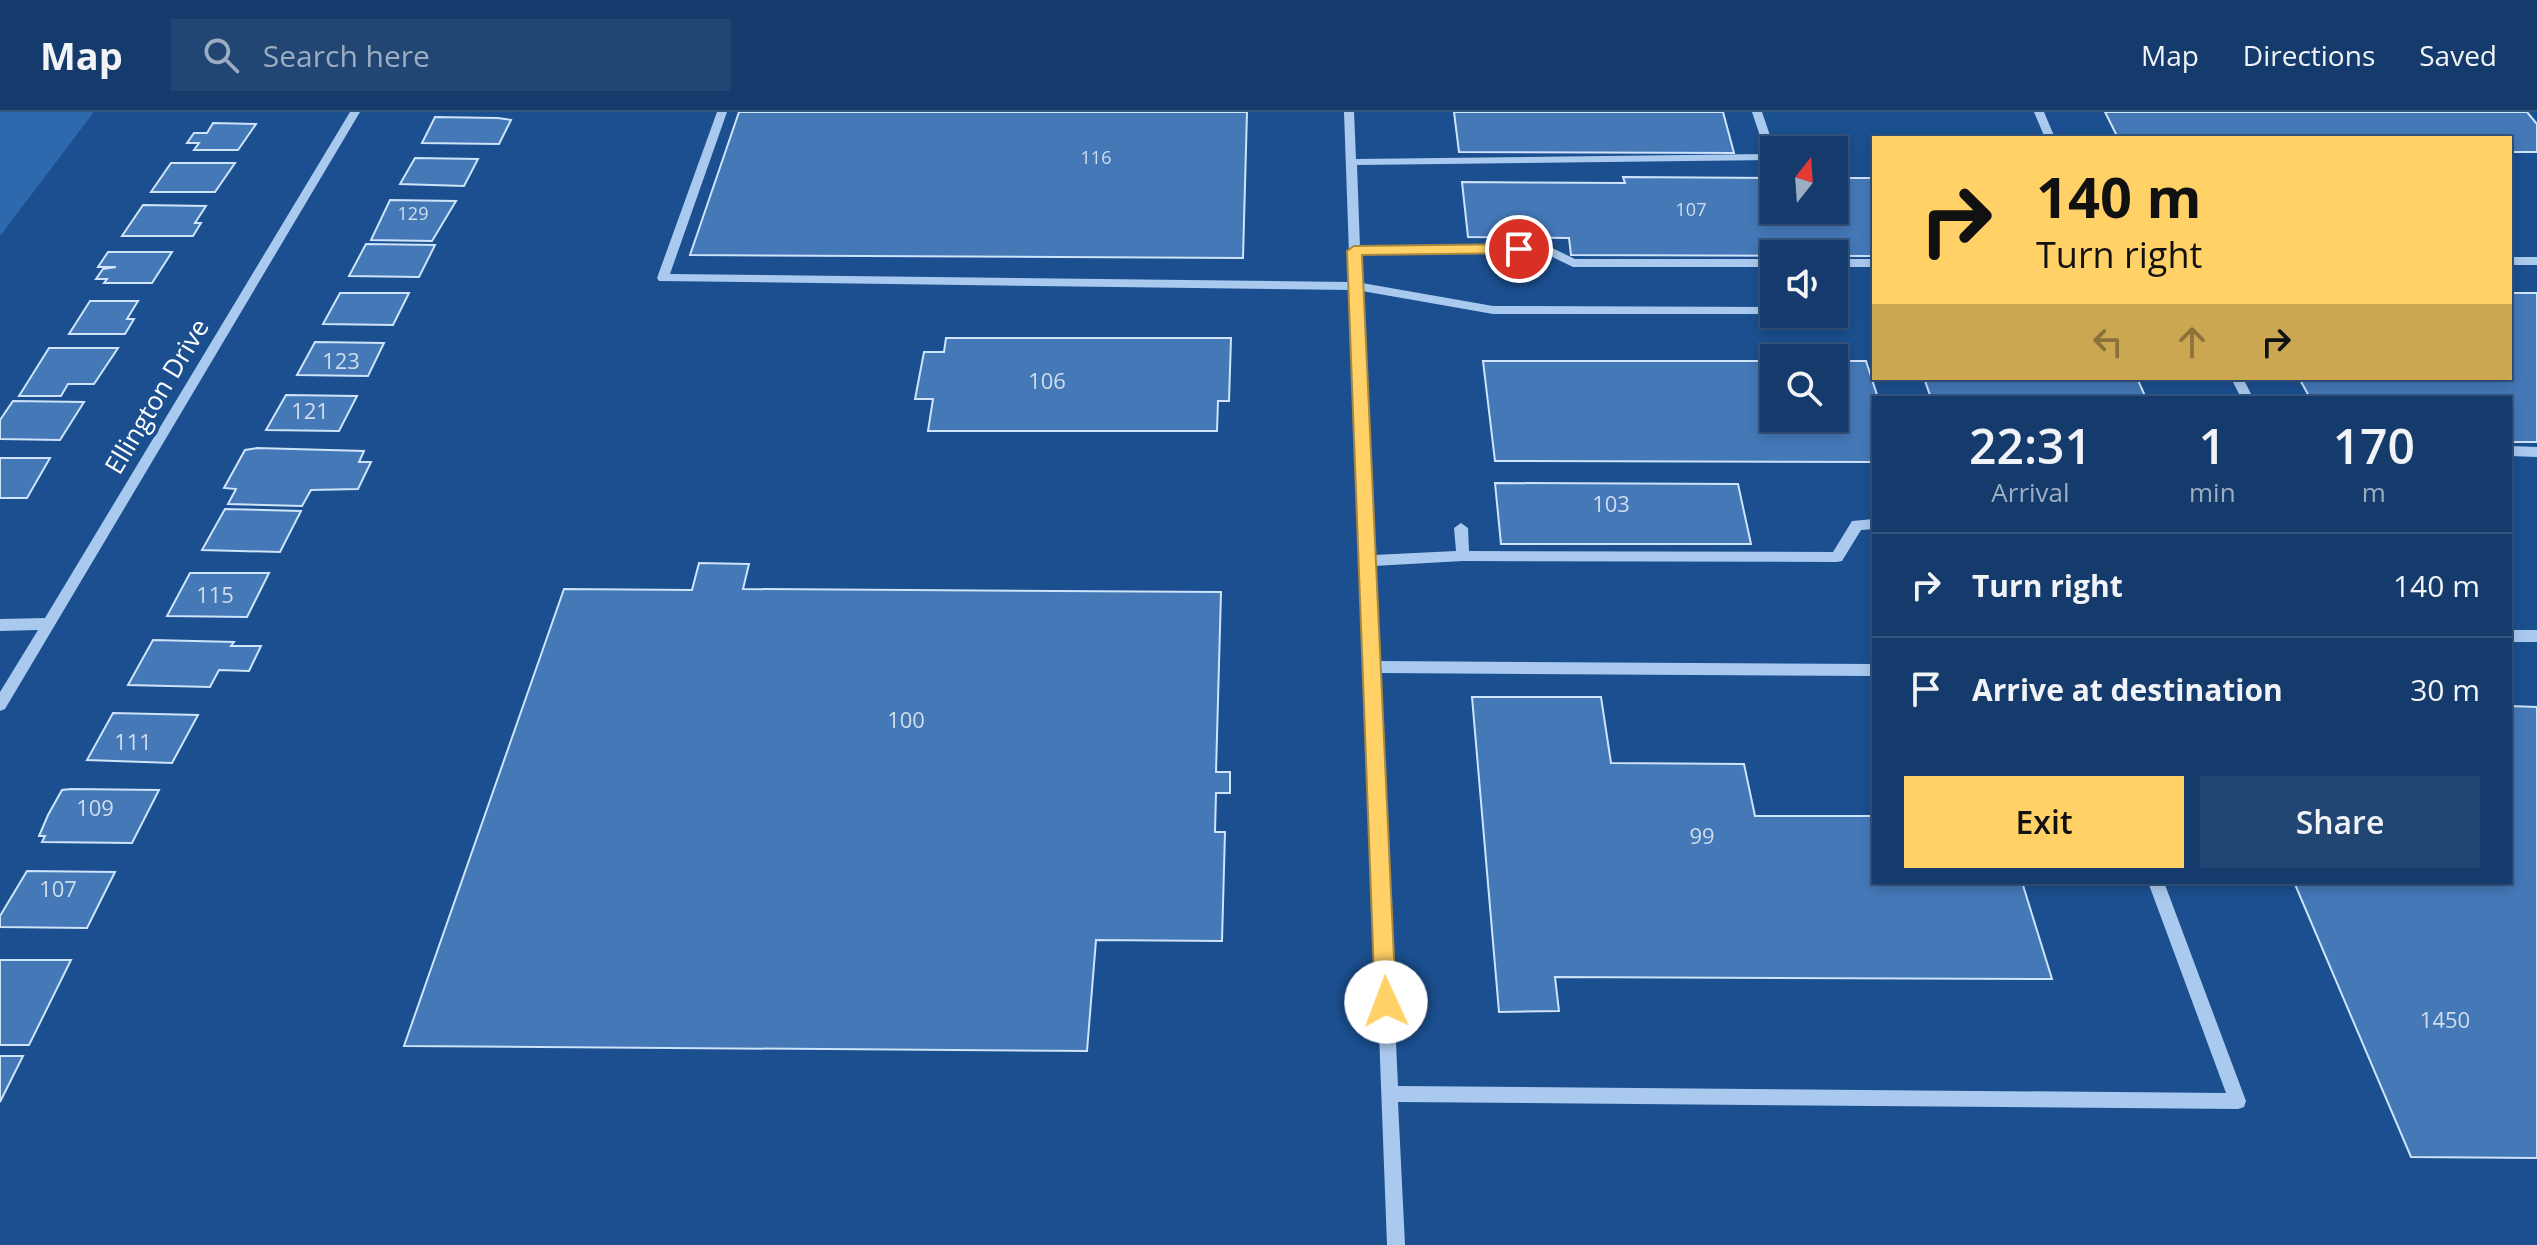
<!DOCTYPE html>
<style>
:root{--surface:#143b6b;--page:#214673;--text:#f1f3f6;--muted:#9dadc1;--line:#33557e;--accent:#ffd166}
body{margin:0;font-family:"Open Sans",sans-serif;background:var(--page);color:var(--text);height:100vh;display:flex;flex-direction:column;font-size:30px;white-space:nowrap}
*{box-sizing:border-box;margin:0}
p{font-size:26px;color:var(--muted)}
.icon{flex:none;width:44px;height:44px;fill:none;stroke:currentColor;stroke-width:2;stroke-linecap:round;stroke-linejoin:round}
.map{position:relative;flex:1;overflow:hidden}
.drawer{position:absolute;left:1872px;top:284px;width:640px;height:488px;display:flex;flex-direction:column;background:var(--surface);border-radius:0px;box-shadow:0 4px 12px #0003,0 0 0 2px var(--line)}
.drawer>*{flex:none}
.top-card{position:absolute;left:1872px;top:24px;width:640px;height:244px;border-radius:0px;box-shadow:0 4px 12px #0003,0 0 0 2px var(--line);background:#ffd166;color:#111;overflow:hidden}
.needle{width:52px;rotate:17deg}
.fabs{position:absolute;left:1760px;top:24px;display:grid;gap:16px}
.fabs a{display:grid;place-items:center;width:88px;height:88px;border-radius:0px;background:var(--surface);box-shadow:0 4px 12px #0003,0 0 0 2px var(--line);font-size:40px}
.pin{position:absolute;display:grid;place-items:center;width:68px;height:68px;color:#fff;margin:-34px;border:4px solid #fff;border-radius:50%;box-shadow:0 2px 8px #0007}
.me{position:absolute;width:88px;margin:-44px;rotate:358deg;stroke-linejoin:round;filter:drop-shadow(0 0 6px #0008)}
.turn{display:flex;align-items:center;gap:28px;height:168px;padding:0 32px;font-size:36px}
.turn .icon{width:104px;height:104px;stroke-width:2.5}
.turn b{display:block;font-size:56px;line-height:68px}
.lanes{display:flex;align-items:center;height:76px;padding:0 32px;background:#0003;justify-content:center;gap:40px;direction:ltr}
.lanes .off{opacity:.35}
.eta{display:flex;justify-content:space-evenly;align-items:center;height:136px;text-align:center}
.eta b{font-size:48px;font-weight:600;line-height:56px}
.button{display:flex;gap:16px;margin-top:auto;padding:16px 32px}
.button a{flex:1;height:92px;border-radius:0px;background:var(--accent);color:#111;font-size:32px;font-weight:600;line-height:92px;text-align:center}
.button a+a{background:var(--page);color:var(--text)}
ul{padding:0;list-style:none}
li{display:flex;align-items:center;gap:24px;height:104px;padding:0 32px;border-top:2px solid var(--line)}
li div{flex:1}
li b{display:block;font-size:30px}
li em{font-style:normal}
header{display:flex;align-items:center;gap:48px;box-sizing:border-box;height:112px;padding:0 40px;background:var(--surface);border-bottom:2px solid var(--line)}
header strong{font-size:38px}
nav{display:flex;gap:44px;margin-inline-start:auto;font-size:28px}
.search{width:560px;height:72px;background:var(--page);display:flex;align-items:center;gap:20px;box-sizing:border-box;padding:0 28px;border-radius:0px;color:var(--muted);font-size:30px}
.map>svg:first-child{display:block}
.green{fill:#2e69ad}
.building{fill:#4478b7;stroke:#cfe3fa;stroke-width:2}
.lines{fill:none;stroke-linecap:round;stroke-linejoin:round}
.minor{fill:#a9c9ee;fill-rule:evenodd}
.route{fill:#ffd166;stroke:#a68842;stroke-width:2}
.labels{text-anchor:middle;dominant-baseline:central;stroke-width:8;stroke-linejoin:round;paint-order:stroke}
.far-number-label{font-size:18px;fill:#d0dded}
.number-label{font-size:22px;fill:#d0dded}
.street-label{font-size:26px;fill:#fff;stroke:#1b4f8f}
</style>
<header>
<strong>Map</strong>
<div class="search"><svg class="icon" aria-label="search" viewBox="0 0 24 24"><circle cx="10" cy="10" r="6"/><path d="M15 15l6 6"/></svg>Search here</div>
<nav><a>Map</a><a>Directions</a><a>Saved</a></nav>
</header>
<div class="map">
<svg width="2537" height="1133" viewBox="0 0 2537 1133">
<rect width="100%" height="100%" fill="#1b4f8f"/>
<path class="green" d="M0,0h94l-94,124z"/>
<g class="building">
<path d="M739,0h508l-4,146 -553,-3z"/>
<path d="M1454,0h269l11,41 -275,-1z"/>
<path d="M2105,0h422l10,12v28h-27v-14h-392z"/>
<path d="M435,5l63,1 13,2 -12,24 -77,-1z"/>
<path d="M213,11l43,1 -18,26h-44l5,-7h-12l7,-10h13z"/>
<path d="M415,46l63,1 -14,27 -64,-2z"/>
<path d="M171,51h64l-20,29h-64z"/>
<path d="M1623,65l151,1v32h60v-32h40v78l-303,-1 -2,-17 -101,-1 -6,-55 163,1z"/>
<path d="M390,88l66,1 -24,40 -61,-1z"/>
<path d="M143,93l63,1 -11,17h6l-8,13h-71z"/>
<path d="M366,132l69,1 -16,32 -70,-1z"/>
<path d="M108,140h64l-20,31h-48l3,-4h-11l7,-10 13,-2h-18z"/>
<path d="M340,181h69l-16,32 -70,-1z"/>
<path d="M2510,181h27v149h-27v-44h-200l-11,-20h211z"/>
<path d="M90,189h48l-11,18h7l-9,15h-56z"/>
<path d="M946,226h285l-2,63h-11l-1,30h-289l5,-32h-18l9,-47h20z"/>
<path d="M315,230l69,1 -16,33 -71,-1z"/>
<path d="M49,236h69l-24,36h-26l-7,12h-42z"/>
<path d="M1483,249h291v57h60v-57h32l12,37h-4v64l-379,-1z"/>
<path d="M1924,266h213l9,20h-215z"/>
<path d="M286,283l71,1 -18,35 -73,-1z"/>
<path d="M13,289l71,1 -24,38 -60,-1v-19z"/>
<path d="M257,336l107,3 -5,11h12l-13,27 -47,1 -9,16 -74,-2 8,-15 -12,-1 21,-38z"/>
<path d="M0,346h50l-23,40h-27z"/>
<path d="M1495,371l243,1 13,60h-250z"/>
<path d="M225,397l76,2 -21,41 -78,-2z"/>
<path d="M699,451l50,1 -6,25 478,3 -5,180h14v21h-14l-1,39h10l-3,109 -126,-1 -9,111 -683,-5 160,-457 128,1z"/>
<path d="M190,461h79l-22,44 -80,-1z"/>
<path d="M153,528l81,2 -3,4h30l-12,25 -30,-1 -9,17 -82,-2z"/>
<path d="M1472,585h129l10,66 133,1 11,52h119v66h148l30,97 -497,-2 4,34 -60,1z"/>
<path d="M2510,594l27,1v451l-126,-1 -117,-275h216z"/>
<path d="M113,601l85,2 -26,48 -85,-3z"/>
<path d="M71,677l88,1 -27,53 -90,-1 3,-6h-6l9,-21 14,-25z"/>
<path d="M27,759l88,1 -28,56 -87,-1v-11z"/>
<path d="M0,848h71l-42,85h-29z"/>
<path d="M0,944h23l-23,46z"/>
</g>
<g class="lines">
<g class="minor">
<path d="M350,0h10l-355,597 -5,2v-19l38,-62 -38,1v-12l45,-1z"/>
<path d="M717,0h10l-57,162 680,8 -6,-170h10l2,47 410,-5 -14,-42h10l13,38 -1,10h-2l-415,5 3,82 186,-2 29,14h199v8h-201l-29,-14 -183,2 1,28 131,23 281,1v7h4h-285l-131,-23 12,264 82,-4 -2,-23 7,-5 7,5 1,23 364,1 19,-31 22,-2v10l-13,1 -19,31 -5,1 -374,-1 -89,5 5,95 495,3v12l-495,-3 19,413 828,7 -78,-211h16l82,219 -2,6 -6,2 -840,-7 7,143h-18l-36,-955 -692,-9 -2,-3z"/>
<path d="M2034,0h10l11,26h-10z"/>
<rect x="2510" y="145" width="27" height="8"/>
<rect x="1834" y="147" width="40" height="8"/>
<path d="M2231,266h12l10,20h-12z"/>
<path d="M2510,334l27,1v10l-27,-1z"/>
<rect x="2510" y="518" width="27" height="12"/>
</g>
</g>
<path class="route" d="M1519,132l5,2v7l-162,2 34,747 -3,8 -7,2 -8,-2 -3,-8 -28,-751 7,-5z"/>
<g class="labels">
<g class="far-number-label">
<text x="1096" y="45">116</text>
<text x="1691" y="97">107</text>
<text x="413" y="101">129</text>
</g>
<g class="number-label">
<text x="341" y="248">123</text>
<text x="1047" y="268">106</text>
<text x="310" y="298">121</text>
<text x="1611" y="391">103</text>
<text x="215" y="482">115</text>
<text x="906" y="607">100</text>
<text x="133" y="629">111</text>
<text x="95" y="695">109</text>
<text x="1702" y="723">99</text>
<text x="58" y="776">107</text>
<text x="2445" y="907">1450</text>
</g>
<g class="street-label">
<text transform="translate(156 284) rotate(-59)">Ellington Drive</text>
</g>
</g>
</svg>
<div class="fabs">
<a><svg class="needle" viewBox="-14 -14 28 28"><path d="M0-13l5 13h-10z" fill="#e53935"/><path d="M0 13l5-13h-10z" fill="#9dadc1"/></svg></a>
<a><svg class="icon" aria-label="sound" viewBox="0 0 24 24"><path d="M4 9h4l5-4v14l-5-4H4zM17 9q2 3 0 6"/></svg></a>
<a><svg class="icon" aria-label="search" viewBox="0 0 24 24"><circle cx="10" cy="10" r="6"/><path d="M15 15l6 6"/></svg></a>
</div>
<div class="pin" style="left:1519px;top:137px;background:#d93025"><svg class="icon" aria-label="arrive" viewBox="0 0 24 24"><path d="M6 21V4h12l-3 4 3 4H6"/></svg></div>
<svg class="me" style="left:1386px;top:890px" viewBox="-20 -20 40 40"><circle r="19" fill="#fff"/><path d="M0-13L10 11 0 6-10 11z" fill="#ffd166"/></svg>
<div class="top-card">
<div class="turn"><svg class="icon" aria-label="right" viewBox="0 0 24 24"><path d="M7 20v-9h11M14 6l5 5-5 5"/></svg><div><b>140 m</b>Turn right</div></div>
<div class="lanes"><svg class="icon off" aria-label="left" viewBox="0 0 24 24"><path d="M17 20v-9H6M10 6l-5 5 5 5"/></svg><svg class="icon off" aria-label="ahead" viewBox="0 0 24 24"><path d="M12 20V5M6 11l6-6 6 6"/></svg><svg class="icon" aria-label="right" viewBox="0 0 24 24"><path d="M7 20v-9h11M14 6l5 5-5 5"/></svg></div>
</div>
<section class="drawer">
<div class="eta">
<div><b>22:31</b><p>Arrival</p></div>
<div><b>1</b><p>min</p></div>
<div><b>170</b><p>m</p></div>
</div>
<ul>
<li><svg class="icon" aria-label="right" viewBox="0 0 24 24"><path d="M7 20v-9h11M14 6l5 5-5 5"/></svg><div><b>Turn right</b></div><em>140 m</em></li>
<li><svg class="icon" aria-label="arrive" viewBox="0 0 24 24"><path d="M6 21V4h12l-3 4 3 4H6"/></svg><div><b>Arrive at destination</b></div><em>30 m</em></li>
</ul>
<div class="button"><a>Exit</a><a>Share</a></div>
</section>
</div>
